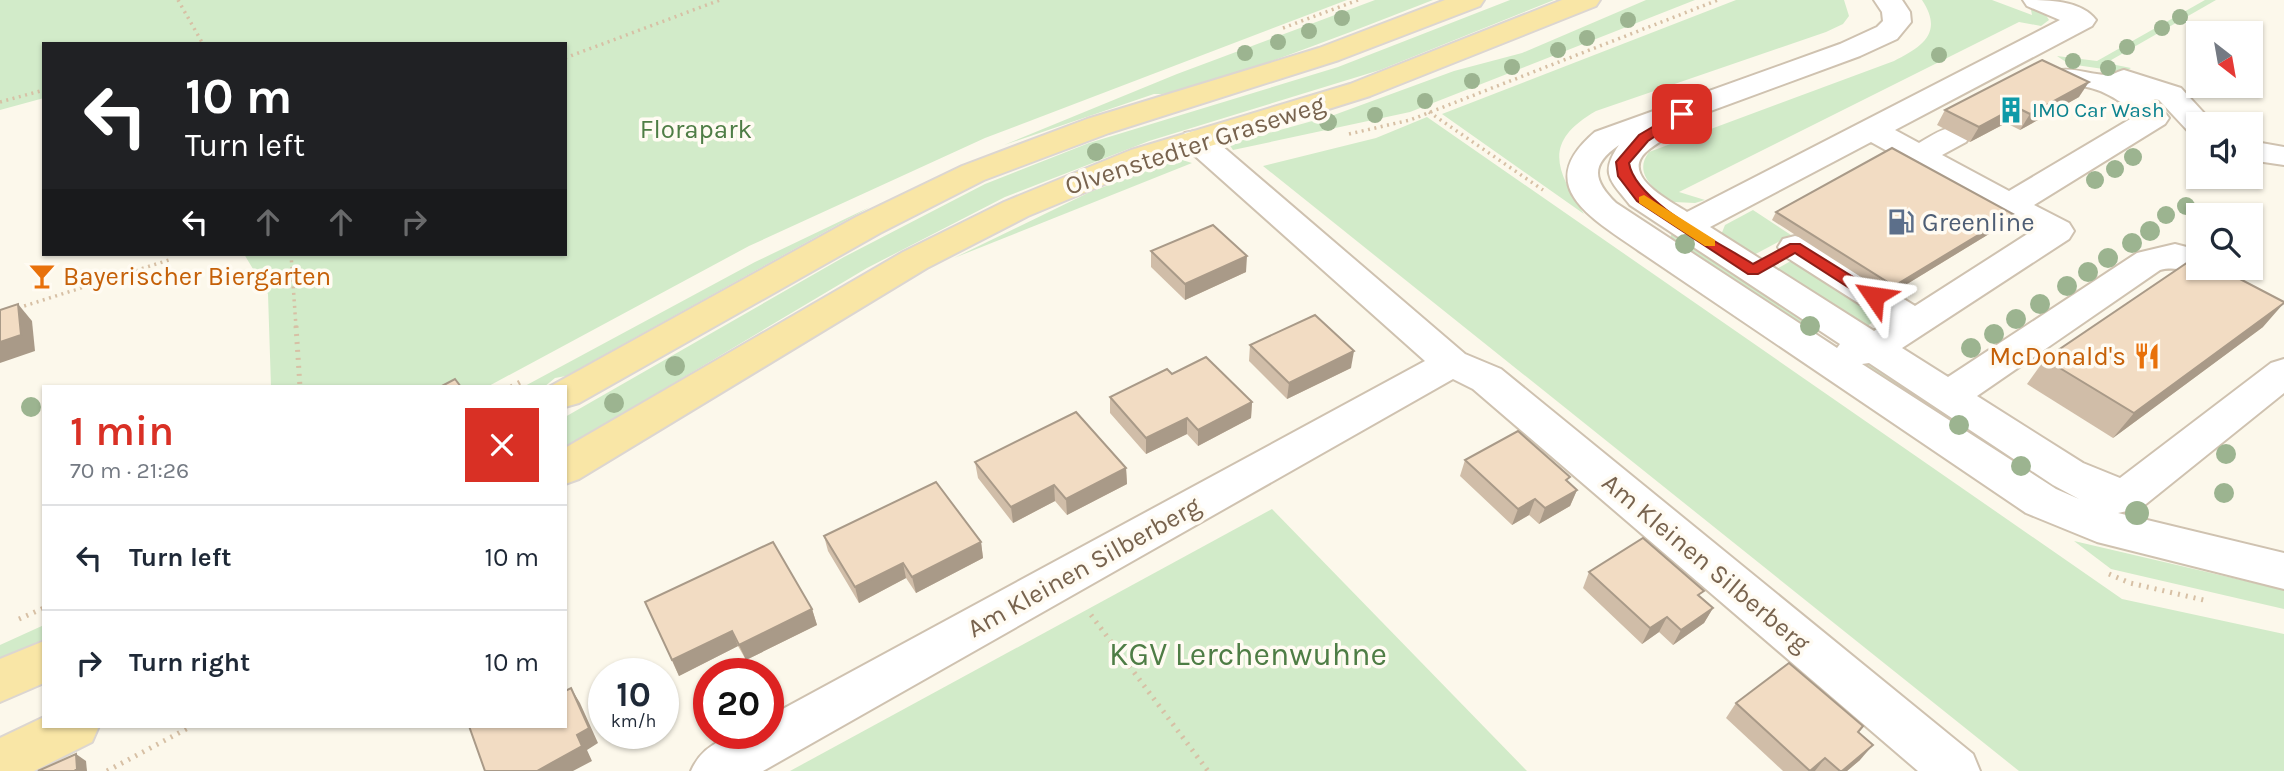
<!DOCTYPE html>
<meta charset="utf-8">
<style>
:root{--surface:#fff;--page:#f2f2f3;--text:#1f2937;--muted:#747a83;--line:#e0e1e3;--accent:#d93025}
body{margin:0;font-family:Karla,sans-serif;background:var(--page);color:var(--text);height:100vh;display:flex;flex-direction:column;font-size:26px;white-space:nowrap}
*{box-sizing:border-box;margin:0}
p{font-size:23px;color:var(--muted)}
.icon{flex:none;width:38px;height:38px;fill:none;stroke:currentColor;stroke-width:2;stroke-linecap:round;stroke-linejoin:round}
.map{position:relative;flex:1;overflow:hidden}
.side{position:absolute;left:42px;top:385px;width:525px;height:343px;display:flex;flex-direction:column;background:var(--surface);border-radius:0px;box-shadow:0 2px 5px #0004}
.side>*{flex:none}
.top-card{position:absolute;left:42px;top:42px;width:525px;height:214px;border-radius:0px;box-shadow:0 2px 5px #0004;background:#202124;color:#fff;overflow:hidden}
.needle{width:46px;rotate:149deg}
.controls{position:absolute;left:2186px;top:21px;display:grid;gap:14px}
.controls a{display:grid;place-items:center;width:77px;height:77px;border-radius:0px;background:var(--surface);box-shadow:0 2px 5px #0004;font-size:35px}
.speed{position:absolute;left:588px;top:658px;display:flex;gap:14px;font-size:35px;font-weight:700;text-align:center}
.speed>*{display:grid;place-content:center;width:91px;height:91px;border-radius:50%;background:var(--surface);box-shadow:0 2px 5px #0004;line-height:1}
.speed small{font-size:18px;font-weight:400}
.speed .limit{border:10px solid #d22;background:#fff;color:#111}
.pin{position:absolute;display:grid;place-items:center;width:60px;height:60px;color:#fff;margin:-30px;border-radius:14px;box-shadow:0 4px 10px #0006}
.me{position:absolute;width:77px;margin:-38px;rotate:302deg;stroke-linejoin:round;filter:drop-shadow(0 0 5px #0008)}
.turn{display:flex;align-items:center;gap:24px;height:147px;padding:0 28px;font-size:32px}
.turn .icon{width:91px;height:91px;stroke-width:2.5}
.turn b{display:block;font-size:49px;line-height:60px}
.lanes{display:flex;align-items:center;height:66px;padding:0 28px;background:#0003;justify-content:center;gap:35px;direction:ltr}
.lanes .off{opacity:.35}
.round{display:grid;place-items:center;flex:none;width:74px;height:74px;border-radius:0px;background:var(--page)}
.head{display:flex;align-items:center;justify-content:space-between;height:119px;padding:0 28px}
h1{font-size:42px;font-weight:600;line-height:52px;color:var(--accent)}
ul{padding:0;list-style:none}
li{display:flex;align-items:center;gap:21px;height:105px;padding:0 28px;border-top:2px solid var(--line)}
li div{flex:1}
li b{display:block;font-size:26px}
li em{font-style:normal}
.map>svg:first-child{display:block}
.green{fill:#d2ebc9}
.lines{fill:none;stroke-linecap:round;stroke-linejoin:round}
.minor-casing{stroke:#cfc2b0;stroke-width:4}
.major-casing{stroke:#dcd6d1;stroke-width:4}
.path-far1{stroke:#d7c0a5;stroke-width:3.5;stroke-dasharray:2 4.5;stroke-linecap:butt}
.path{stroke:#d7c0a5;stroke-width:5;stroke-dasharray:2 6;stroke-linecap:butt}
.minor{fill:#fff;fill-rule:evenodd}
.major{fill:#f9e6a6;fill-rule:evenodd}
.tree{fill:#9cb490}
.wall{fill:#d0bda8}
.shaded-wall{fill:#a99a88}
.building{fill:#f2dcc3;stroke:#a99a88;stroke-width:2}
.route{fill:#d93025;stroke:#8d1f18;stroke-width:2}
.slow{fill:#f59e0b}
.labels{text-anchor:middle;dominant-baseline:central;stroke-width:7;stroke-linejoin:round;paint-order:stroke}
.far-culture-label{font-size:21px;fill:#0d838f;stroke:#fffbf2;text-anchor:start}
.park-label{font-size:26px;fill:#4e7d45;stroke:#fffbf2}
.street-label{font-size:26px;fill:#78634e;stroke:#fffbf2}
.service-label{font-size:26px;fill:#4e5e75;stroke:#fffbf2;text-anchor:start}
.food-label{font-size:26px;fill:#c56008;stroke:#fffbf2;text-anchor:start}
.near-park-label{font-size:32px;fill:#4e7d45;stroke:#fffbf2}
</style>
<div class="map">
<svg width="2284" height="771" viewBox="0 0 2284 771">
<rect width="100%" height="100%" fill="#fcf8eb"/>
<g class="green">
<path d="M0,0h1347l-362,138 -236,108 -262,141h-216l-3,-93 -24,-40h321v-210h-521v54l-44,12z"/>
<path d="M1375,0h58c-65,25 -130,51 -196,73 -26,9 -57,22 -83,21l-150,51 173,-71z"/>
<path d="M1510,0h44l-174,70 -231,71 -144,56 -138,71 -302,180v-31l279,-160 141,-73 104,-41 249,-76z"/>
<path d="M1646,0h49l-285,112 -177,38 -4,-6 105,-29 120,-44 68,-18z"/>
<path d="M1736,0h108l5,16 -6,8 -17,8 -230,79c-54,31 -40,59 -12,103l-142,-100z"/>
<path d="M1922,0h70l40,15 -2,-10 14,7 5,8 -8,6 -22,-4 -340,170 26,8 -10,3 -21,-1c-18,-10 -42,-28 -25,-50l245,-91c28,-14 50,-28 28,-61z"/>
<path d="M2205,0h11l-110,63 25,5 -7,4 -55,-8 -12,-8 40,5z"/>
<path d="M1427,117l695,482 162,35v137h-265l-756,-605 113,-28z"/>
<path d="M1179,159l13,4 -238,95 136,-66z"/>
<path d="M870,207l-304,169 -11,2 -11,9h-21l232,-125z"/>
<path d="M1753,210l38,25 -41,22 -31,-17 6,-15z"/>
<path d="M1678,234l139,94 -9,1 -138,-89 1,-5z"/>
<path d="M1789,262h5l90,53 -23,15 -93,-56z"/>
<path d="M1860,360h7l180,121 -11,-1 -173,-114z"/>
<path d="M1272,509l255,262h-737z"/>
<path d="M2074,541l210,49v19l-173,-40z"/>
<path d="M44,625v14l-44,21v-15z"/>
</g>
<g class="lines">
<g class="minor-casing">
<g id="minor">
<path d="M1874,0h28l8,12 1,10 -14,17 -37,17 -185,68 1,3c-7,11 -20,16 -30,25 -26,24 24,49 41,60l373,-192 -33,-14 -4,-6c24,0 58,0 73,20l-4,6 -197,104 24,13c16,-9 28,-19 47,-15l5,7 -5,7 -24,13 67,36 128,-76c-15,-14 -40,-30 -62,-29 -13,1 -18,9 -32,5l-5,-6c20,-28 46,-9 71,-10 3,0 10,-4 15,-5l57,18 33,36h-16v9l-10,-2 -29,-31 -5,-1 15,19 -4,6 -131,81 35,18 5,8 -5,8 -167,109 46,29 189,-124 38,-9 23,6v18h14l-2,2c-18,5 -32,-5 -50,0l-183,126 106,67 37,15 151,-115 13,-4v34l-143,115 -23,5 166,40v36l-187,-47 -71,-29 -387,-262c-47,-33 -108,-65 -44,-119l245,-88 37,-17 6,-6 -1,-9zM1871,142l161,89 -117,75 -108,-67 -12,-3 -12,3 -5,8 5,8 105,67 -14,9 -164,-104zM1619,145c-20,29 -8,36 11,60l210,139 -3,4 -221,-145c-23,-23 -26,-38 3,-58zM1869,363l184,122 26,14 -23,-10 -194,-125z"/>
<path d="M1196,131l11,2 258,221 36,15 472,385 7,17h-62l-445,-382 -20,-10 -690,392h-72c14,-32 45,-38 77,-38v-16l657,-356 -240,-214 -5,-7 5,-7z"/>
<path d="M2250,141l34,6v18l-34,-5z"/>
</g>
</g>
<g class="major-casing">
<g id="major">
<path d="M1445,0h39l-4,6 -141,54 -230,73 -125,47 -104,53 -301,170 -14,4v-20h-16l307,-170 106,-51 125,-47 232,-71z"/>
<path d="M1562,0h38l-4,6 -226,90 -217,68 -125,52 -101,52 -348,211 -14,5v-36l338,-196 101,-50 127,-52 219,-66z"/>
<path d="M44,641v42l-44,19v-43z"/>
<path d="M44,717v9h55l-7,16 -58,29h-34v-33z"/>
</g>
</g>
<g class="path-far1">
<path d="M178,0l25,44"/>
<path d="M1283,28l75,-28"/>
<path d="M565,58l155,-58"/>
<path d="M0,102l44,-12"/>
<path d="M1429,112l114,78"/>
<path d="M1349,134l61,-14 308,-120"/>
<path d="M291,254l5,73"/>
<path d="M18,308l154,-49"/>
</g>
<g class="path">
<path d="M296,326l4,61"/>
<path d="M511,387l13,-7"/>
<path d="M2109,574l21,9 78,18"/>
<path d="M1091,615l117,156"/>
<path d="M19,619l25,-11"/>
<path d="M107,771l85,-45"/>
</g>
<use href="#minor" class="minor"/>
<use href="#major" class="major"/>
</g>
<g class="tree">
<circle cx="2180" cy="17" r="8"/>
<circle cx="1342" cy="18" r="8"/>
<circle cx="1628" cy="20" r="8"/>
<circle cx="2162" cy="28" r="8"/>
<circle cx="1309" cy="31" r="8"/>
<circle cx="1587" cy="38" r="8"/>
<circle cx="1278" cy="42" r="8"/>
<circle cx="2127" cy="47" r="8"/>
<circle cx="1558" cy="50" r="8"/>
<circle cx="1245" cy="53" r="8"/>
<circle cx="1939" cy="55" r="8"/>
<circle cx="2073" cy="61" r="8"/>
<circle cx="1512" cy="67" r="8"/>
<circle cx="2108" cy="68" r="8"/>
<circle cx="1472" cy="81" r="8"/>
<circle cx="1425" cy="101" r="8"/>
<circle cx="1375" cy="115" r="8"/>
<circle cx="1328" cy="122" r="9"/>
<circle cx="1096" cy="152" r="9"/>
<circle cx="2133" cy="157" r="9"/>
<circle cx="2115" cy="169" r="9"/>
<circle cx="2095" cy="180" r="9"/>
<circle cx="2186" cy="206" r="9"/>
<circle cx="2166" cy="215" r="9"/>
<circle cx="2150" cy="231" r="10"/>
<circle cx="2132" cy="243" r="10"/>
<circle cx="1685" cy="244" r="10"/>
<circle cx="2108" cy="258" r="10"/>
<circle cx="2088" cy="272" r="10"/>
<circle cx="2067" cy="286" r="10"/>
<circle cx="2040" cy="304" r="10"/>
<circle cx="2016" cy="319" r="10"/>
<circle cx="1810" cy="326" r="10"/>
<circle cx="1994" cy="334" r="10"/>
<circle cx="1971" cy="348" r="10"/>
<circle cx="675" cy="366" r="10"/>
<circle cx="614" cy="403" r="10"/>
<circle cx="31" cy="407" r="10"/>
<circle cx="1959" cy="425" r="10"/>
<circle cx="2226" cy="454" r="10"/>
<circle cx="2021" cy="466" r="10"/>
<circle cx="2224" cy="493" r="10"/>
<circle cx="2137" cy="513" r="12"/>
</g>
<g class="wall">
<path d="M2079,97l-59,33 -14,-7 -36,19 -33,-17 8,-15z"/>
<path d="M1776,212l231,11 -118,72 -117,-75z"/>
<path d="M1151,251l95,21 -61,28 -34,-33z"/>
<path d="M2263,327l-150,111 -86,-54 18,-25z"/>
<path d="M1250,345l101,23 -64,31 -38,-38z"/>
<path d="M1172,374l80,28 -1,16 -53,28 -11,-12 -41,20 -36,-41v-16z"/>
<path d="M1465,460l103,23 9,7 -7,16 -31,18 -10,-9 -17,10 -52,-49z"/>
<path d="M975,462l151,6 1,16 -60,31 -12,-14 -42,22 -35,-45z"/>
<path d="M824,536l157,6 2,16 -67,35 -10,-15 -47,25 -31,-52z"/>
<path d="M1589,572l112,25 12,11 -9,15 -31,22 -14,-13 -17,12 -59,-56z"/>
<path d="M645,602l167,7 5,16 -71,35 -8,-14 -59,30z"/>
<path d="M1736,703l122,29 2,28 -13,11h-64l-57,-53z"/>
</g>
<g class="shaded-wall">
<path d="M2089,82l-10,15 -59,33 10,-16z"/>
<path d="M2016,107l-10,16 -36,19 9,-15z"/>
<path d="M2013,214l-6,9 -118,72 5,-9z"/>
<path d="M1247,256l-1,16 -61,28v-16z"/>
<path d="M2284,303l-21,24 -150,111 21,-25z"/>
<path d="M18,304l14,17 3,30 -35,12v-21z"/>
<path d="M1354,351l-3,17 -64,31 2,-16z"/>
<path d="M1252,402l-1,16 -53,28v-16z"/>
<path d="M1187,418v16l-41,20v-16z"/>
<path d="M1126,468l1,16 -60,31 -1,-16z"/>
<path d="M1054,485l1,16 -42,22 -2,-16z"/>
<path d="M1577,490l-7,16 -31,18 6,-16z"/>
<path d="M1535,499l-6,16 -17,10 6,-16z"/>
<path d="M981,542l2,16 -67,35 -4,-16z"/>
<path d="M903,563l3,15 -47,25 -4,-16z"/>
<path d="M1713,608l-9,15 -31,22 8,-15z"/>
<path d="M812,609l5,16 -71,35 -7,-15z"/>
<path d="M1667,617l-8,15 -17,12 8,-16z"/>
<path d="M732,631l6,15 -59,30 -7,-16z"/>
<path d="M571,688l9,15 18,40 -11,7 5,11 -19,10h-36z"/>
<path d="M1873,745l-13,15 -13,11h-5z"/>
<path d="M76,754l10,7 1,10h-13z"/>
<path d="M1825,758l-10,13h-5z"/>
</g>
<g class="building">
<path d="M2042,60l47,22 -59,32 -14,-7 -37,20 -34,-17z"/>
<path d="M1892,148l121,66 -119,72 -118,-74z"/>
<path d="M1213,225l34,31 -62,28 -34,-33z"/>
<path d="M2197,256l1,12h21l65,34v1l-150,110 -89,-54z"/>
<path d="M18,304l3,31 -21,7v-32z"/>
<path d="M1315,315l39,36 -65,32 -39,-38z"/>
<path d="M1206,357l46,45 -54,28 -11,-12 -41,20 -36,-41 57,-28 5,5z"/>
<path d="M455,379l6,8h-21z"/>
<path d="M1076,412l50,56 -60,31 -12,-14 -43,22 -36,-45z"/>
<path d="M1518,431l52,46 -4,3 11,10 -32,18 -10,-9 -17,10 -53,-49z"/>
<path d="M936,482l45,60 -69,35 -9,-14 -48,24 -31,-51z"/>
<path d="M1643,538l61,53 -6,4 15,13 -32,22 -14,-13 -17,11 -61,-56z"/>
<path d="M773,542l39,67 -73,36 -7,-14 -60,29 -27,-58z"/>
<path d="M1789,663l74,63 -5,6 15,13 -31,26h-2l-15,-13 -15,13 -74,-68z"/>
<path d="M571,688l18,40 -12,7 5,11 -45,25h-52l-16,-45h96v-35z"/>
<path d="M76,754l1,15 -3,2h-36z"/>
</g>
<path class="route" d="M1678,112l11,2 -41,27 -19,22c6,39 91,80 124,101l37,-20h10l79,49v7h-11l-73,-47 -37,21h-10l-111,-73 -19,-25 -2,-14 23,-27z"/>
<path class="slow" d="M1644,195l71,45v6h-10l-66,-43v-6z"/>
<defs>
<g id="building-bare" transform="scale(2.1)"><path d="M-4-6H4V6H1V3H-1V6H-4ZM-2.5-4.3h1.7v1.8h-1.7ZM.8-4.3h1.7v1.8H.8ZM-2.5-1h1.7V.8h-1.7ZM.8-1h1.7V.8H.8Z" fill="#0f9aa8" stroke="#fffbf2" stroke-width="2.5" paint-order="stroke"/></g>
<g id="fuel-bare" transform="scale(2.1)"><path d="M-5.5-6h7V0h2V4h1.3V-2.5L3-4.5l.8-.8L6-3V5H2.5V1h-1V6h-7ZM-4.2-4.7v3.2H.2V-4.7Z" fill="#5c6f8a" stroke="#fffbf2" stroke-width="2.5" paint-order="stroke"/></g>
<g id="bar-bare" transform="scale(2.1)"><path d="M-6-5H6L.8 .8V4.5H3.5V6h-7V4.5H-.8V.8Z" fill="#e8710a" stroke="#fffbf2" stroke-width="2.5" paint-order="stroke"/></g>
<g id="restaurant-bare" transform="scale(2.1)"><path d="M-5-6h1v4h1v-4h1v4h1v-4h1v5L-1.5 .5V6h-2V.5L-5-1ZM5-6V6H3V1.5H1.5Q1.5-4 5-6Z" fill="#e8710a" stroke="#fffbf2" stroke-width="2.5" paint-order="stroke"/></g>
</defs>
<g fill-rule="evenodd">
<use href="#building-bare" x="2011" y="110"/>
<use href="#fuel-bare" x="1901" y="222"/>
<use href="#bar-bare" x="42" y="276"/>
<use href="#restaurant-bare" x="2147" y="356"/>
</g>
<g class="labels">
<g class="far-culture-label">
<text x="2032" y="110">IMO Car Wash</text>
</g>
<g class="park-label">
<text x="696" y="129">Florapark</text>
</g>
<g class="street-label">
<text transform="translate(1195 145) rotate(-18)">Olvenstedter Graseweg</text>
<text transform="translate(1706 563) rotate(40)">Am Kleinen Silberberg</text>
<text transform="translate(1084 567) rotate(-29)">Am Kleinen Silberberg</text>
</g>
<g class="service-label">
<text x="1922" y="222">Greenline</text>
</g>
<g class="food-label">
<text x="63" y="276">Bayerischer Biergarten</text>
<text x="2126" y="356" text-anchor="end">McDonald's</text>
</g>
<g class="near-park-label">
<text x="1248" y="654">KGV Lerchenwuhne</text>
</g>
</g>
</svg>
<div class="controls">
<a><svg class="needle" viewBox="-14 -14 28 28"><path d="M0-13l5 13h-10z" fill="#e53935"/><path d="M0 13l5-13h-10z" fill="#747a83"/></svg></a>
<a><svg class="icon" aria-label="sound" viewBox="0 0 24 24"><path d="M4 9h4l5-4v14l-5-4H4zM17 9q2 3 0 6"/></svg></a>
<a><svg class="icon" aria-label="search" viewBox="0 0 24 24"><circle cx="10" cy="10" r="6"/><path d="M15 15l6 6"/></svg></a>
</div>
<div class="speed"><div>10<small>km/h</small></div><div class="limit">20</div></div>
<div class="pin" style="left:1682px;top:114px;background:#d93025"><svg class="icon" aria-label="arrive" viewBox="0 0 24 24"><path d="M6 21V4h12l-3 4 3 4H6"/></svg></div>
<svg class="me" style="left:1874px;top:296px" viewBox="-20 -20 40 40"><path d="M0-17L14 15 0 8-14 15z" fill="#d93025" stroke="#fff" stroke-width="4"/></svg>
<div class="top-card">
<div class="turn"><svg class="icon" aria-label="left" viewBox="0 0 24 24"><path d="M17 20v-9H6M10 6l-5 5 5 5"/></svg><div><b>10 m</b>Turn left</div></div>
<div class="lanes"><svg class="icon" aria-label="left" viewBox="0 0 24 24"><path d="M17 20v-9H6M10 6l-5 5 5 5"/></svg><svg class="icon off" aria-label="ahead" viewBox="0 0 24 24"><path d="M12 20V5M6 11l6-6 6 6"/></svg><svg class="icon off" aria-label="ahead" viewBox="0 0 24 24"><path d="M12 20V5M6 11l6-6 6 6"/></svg><svg class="icon off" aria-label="right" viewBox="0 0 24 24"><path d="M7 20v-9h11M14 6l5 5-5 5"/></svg></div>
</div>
<section class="side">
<div class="head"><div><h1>1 min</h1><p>70 m · 21:26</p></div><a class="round" style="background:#d93025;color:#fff"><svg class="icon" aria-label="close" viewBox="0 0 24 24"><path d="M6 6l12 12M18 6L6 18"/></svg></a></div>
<ul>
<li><svg class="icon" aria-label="left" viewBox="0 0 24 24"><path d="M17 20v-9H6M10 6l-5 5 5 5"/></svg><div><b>Turn left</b></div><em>10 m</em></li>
<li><svg class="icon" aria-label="right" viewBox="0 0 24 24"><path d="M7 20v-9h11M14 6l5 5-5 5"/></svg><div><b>Turn right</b></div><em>10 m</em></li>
</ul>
</section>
</div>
